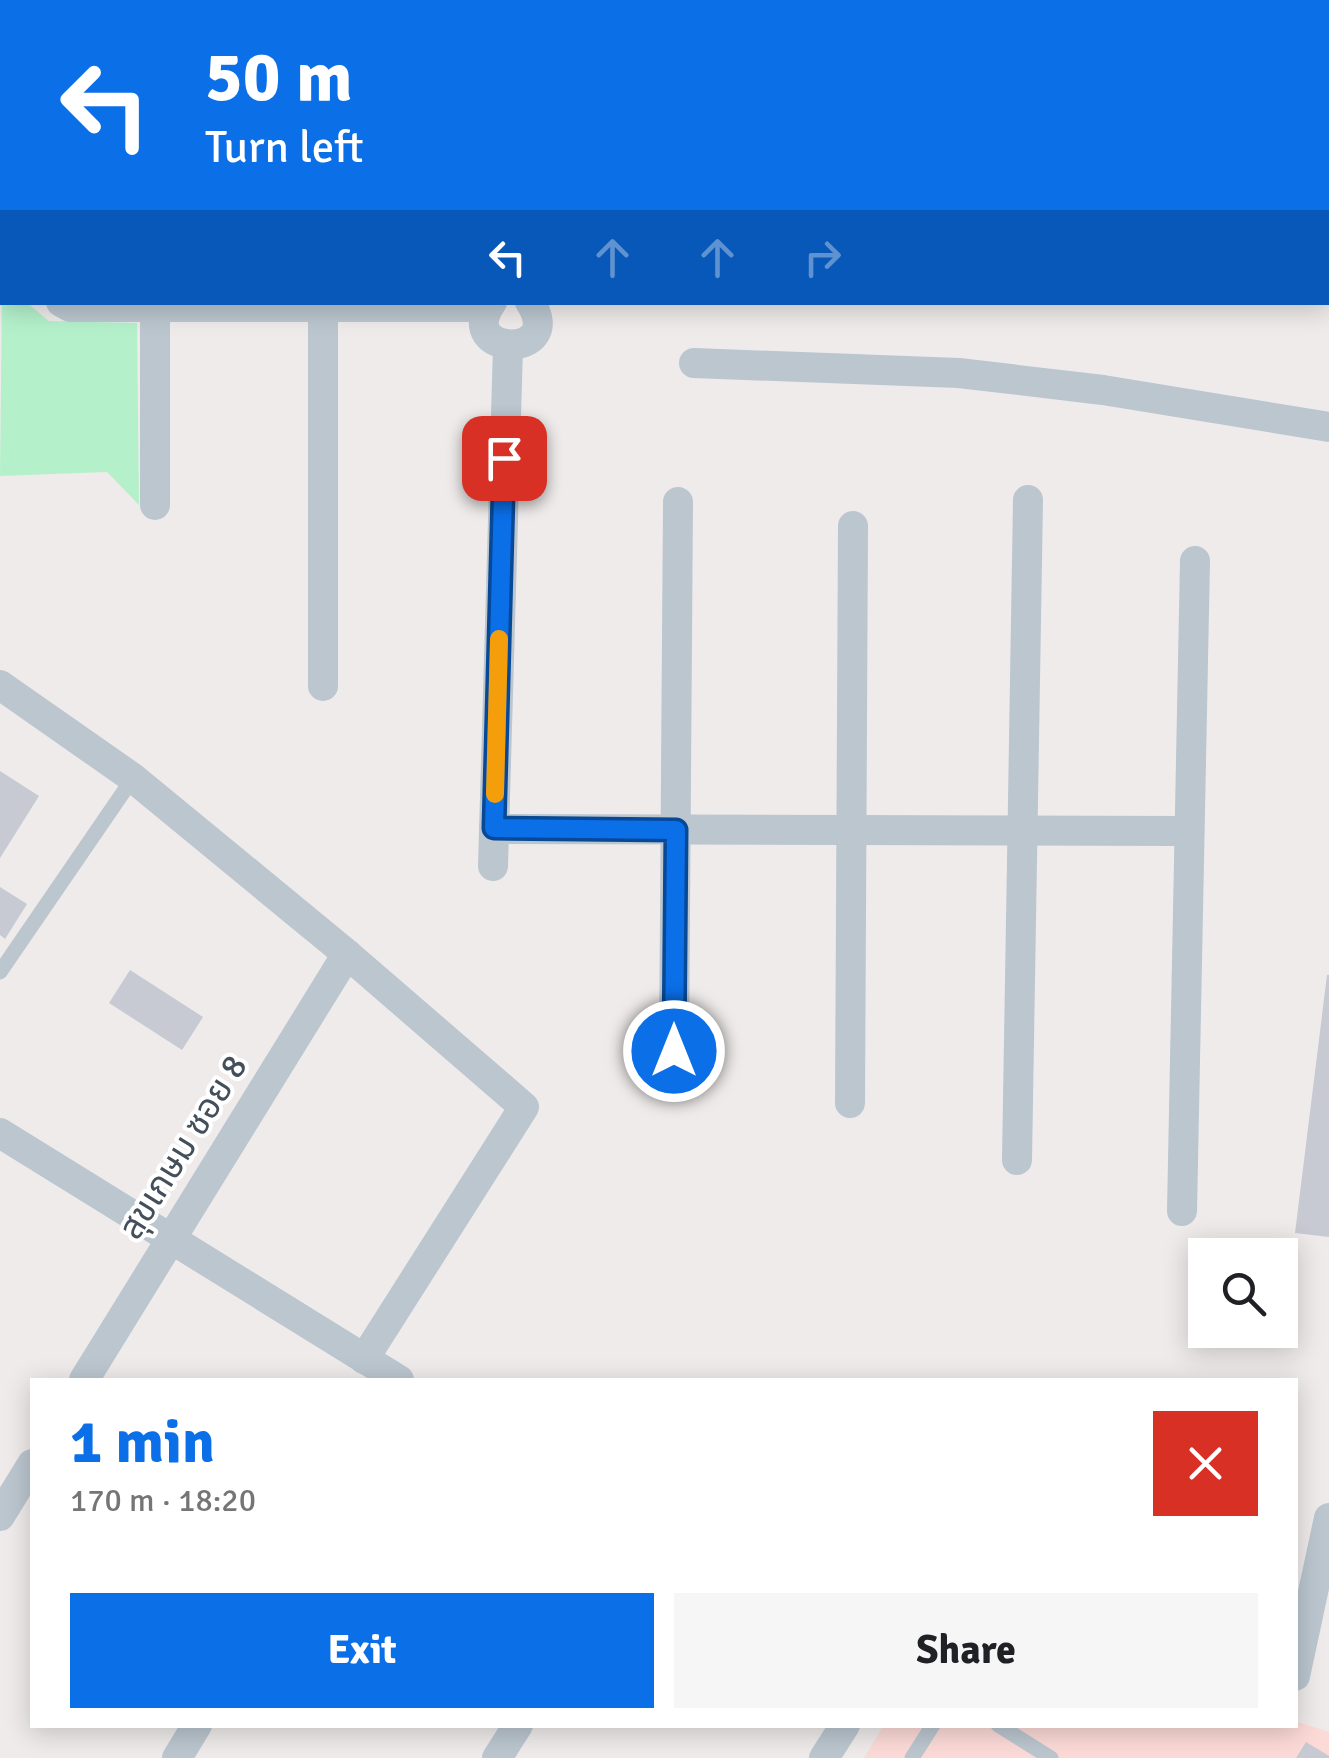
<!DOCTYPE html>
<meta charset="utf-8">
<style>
:root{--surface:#fff;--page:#f6f6f6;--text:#202124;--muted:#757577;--accent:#0b6fe8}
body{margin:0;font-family:Signika,"Noto Sans Thai",sans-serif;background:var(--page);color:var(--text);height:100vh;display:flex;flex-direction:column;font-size:38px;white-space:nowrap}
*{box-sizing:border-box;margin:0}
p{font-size:32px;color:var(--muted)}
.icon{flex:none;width:55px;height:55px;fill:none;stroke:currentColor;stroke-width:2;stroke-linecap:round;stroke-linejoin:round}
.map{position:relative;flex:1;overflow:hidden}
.sheet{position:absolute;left:30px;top:1378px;width:1268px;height:350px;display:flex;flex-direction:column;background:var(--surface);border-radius:0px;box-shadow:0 5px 25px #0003}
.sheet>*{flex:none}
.top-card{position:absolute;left:0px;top:0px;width:1330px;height:305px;box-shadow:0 5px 25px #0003;background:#0b6fe8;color:#fff;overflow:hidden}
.fabs{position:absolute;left:1188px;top:1238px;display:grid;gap:20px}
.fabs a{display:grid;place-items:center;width:110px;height:110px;border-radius:0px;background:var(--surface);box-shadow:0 5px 25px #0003;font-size:50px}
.pin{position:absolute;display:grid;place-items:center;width:85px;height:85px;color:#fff;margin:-42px;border-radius:20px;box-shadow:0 5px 15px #0006}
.me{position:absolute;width:110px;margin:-55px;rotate:0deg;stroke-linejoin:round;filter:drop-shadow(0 0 8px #0008)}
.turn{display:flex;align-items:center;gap:35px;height:210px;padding:0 40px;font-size:45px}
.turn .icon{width:130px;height:130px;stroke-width:2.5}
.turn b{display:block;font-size:70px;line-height:85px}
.lanes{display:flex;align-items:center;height:95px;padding:0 40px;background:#0003;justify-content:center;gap:50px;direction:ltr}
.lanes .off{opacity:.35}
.round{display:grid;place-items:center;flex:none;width:105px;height:105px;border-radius:0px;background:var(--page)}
.headline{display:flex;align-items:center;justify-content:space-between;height:170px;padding:0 40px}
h1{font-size:60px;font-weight:700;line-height:75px;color:var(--accent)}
.cta{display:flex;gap:20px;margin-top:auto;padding:20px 40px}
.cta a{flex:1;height:115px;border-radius:0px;background:var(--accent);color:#fff;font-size:40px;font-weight:700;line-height:115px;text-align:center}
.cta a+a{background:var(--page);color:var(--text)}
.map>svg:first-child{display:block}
.medical{fill:#fcdad7}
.green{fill:#b4f1cb}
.building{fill:#c7cad2}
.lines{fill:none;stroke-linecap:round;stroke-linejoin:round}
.lane{stroke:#bbc6cf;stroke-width:15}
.street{stroke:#bbc6cf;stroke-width:30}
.route-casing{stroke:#074897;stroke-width:25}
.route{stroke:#0b6fe8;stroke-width:18}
.slow{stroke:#f59e0b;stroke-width:18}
.labels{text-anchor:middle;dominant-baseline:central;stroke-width:8;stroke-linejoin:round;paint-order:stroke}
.street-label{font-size:35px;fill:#434f5a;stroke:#fff}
</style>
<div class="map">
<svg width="1329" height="1758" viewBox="0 0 1329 1758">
<rect width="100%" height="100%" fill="#efebeb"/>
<path class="medical" d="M1295,1721l34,11v26h-465l20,-33h411z"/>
<path class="green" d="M2,291v11l25,1 22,18 88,2 2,182 -32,-33 -107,4z"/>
<g class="building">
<path d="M0,771l39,25 -39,62z"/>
<path d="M0,887l27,17 -22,35 -5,-4z"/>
<path d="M130,970l73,47 -21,33 -73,-47z"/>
<path d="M1327,975h2v262l-34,-4z"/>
<path d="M1306,1742l23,14v2h-33z"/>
</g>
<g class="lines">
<g class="lane">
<path d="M0,972l133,-194"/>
<path d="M998,1725l53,33"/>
<path d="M912,1758l21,-33"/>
</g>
<g class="street">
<path d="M511,0v2"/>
<path d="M844,0l1,2"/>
<path d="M169,2l12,-2"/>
<path d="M345,2v-2"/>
<path d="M1265,2v-2"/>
<path d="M0,39h2"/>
<path d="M1328,118h1"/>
<path d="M61,302l9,5h418"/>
<path d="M492,302c-39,55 76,58 38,0"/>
<path d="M323,307v379"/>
<path d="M694,363l265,10 144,17 226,37"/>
<path d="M155,505v-198"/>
<path d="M0,685l133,93 214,176 177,153 -160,252"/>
<path d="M494,829l695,2"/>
<path d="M493,866l15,-519"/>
<path d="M674,1051l4,-549"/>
<path d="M850,1103l3,-577"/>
<path d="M0,1133l399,247"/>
<path d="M1017,1160l11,-660"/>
<path d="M1182,1211l13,-650"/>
<path d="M84,1380l263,-426"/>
<path d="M0,1516l32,-52"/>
<path d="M1295,1676l34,-158"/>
<path d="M177,1758l20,-33"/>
<path d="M497,1758l21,-33"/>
<path d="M824,1758l21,-33"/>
</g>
</g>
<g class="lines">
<g class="route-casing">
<path id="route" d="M504,458l-10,370 182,2 -2,221"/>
</g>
<use href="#route" class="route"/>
<path class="slow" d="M495,794l4,-155"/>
</g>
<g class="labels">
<g class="street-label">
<text transform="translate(183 1147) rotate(-58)">สุขเกษม ซอย 8</text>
</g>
</g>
</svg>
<div class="fabs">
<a><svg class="icon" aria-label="search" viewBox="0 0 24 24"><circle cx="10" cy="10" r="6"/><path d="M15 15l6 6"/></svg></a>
</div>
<div class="pin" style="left:504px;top:458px;background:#d93025"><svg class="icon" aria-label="arrive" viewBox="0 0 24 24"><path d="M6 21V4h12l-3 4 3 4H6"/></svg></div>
<svg class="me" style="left:674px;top:1051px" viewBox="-20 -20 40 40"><circle r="17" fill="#0b6fe8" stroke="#fff" stroke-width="3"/><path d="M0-11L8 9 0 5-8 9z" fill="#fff"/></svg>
<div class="top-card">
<div class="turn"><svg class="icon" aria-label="left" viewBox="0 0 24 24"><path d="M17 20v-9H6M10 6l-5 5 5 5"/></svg><div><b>50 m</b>Turn left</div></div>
<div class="lanes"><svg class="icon" aria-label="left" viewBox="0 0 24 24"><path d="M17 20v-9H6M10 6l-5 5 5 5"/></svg><svg class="icon off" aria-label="ahead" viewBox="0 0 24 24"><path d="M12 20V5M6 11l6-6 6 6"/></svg><svg class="icon off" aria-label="ahead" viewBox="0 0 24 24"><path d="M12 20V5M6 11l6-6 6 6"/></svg><svg class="icon off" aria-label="right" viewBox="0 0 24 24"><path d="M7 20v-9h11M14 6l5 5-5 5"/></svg></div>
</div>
<section class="sheet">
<div class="headline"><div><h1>1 min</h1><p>170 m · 18:20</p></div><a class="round" style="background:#d93025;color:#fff"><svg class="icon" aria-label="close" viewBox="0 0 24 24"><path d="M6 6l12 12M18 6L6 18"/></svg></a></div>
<div class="cta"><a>Exit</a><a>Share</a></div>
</section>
</div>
